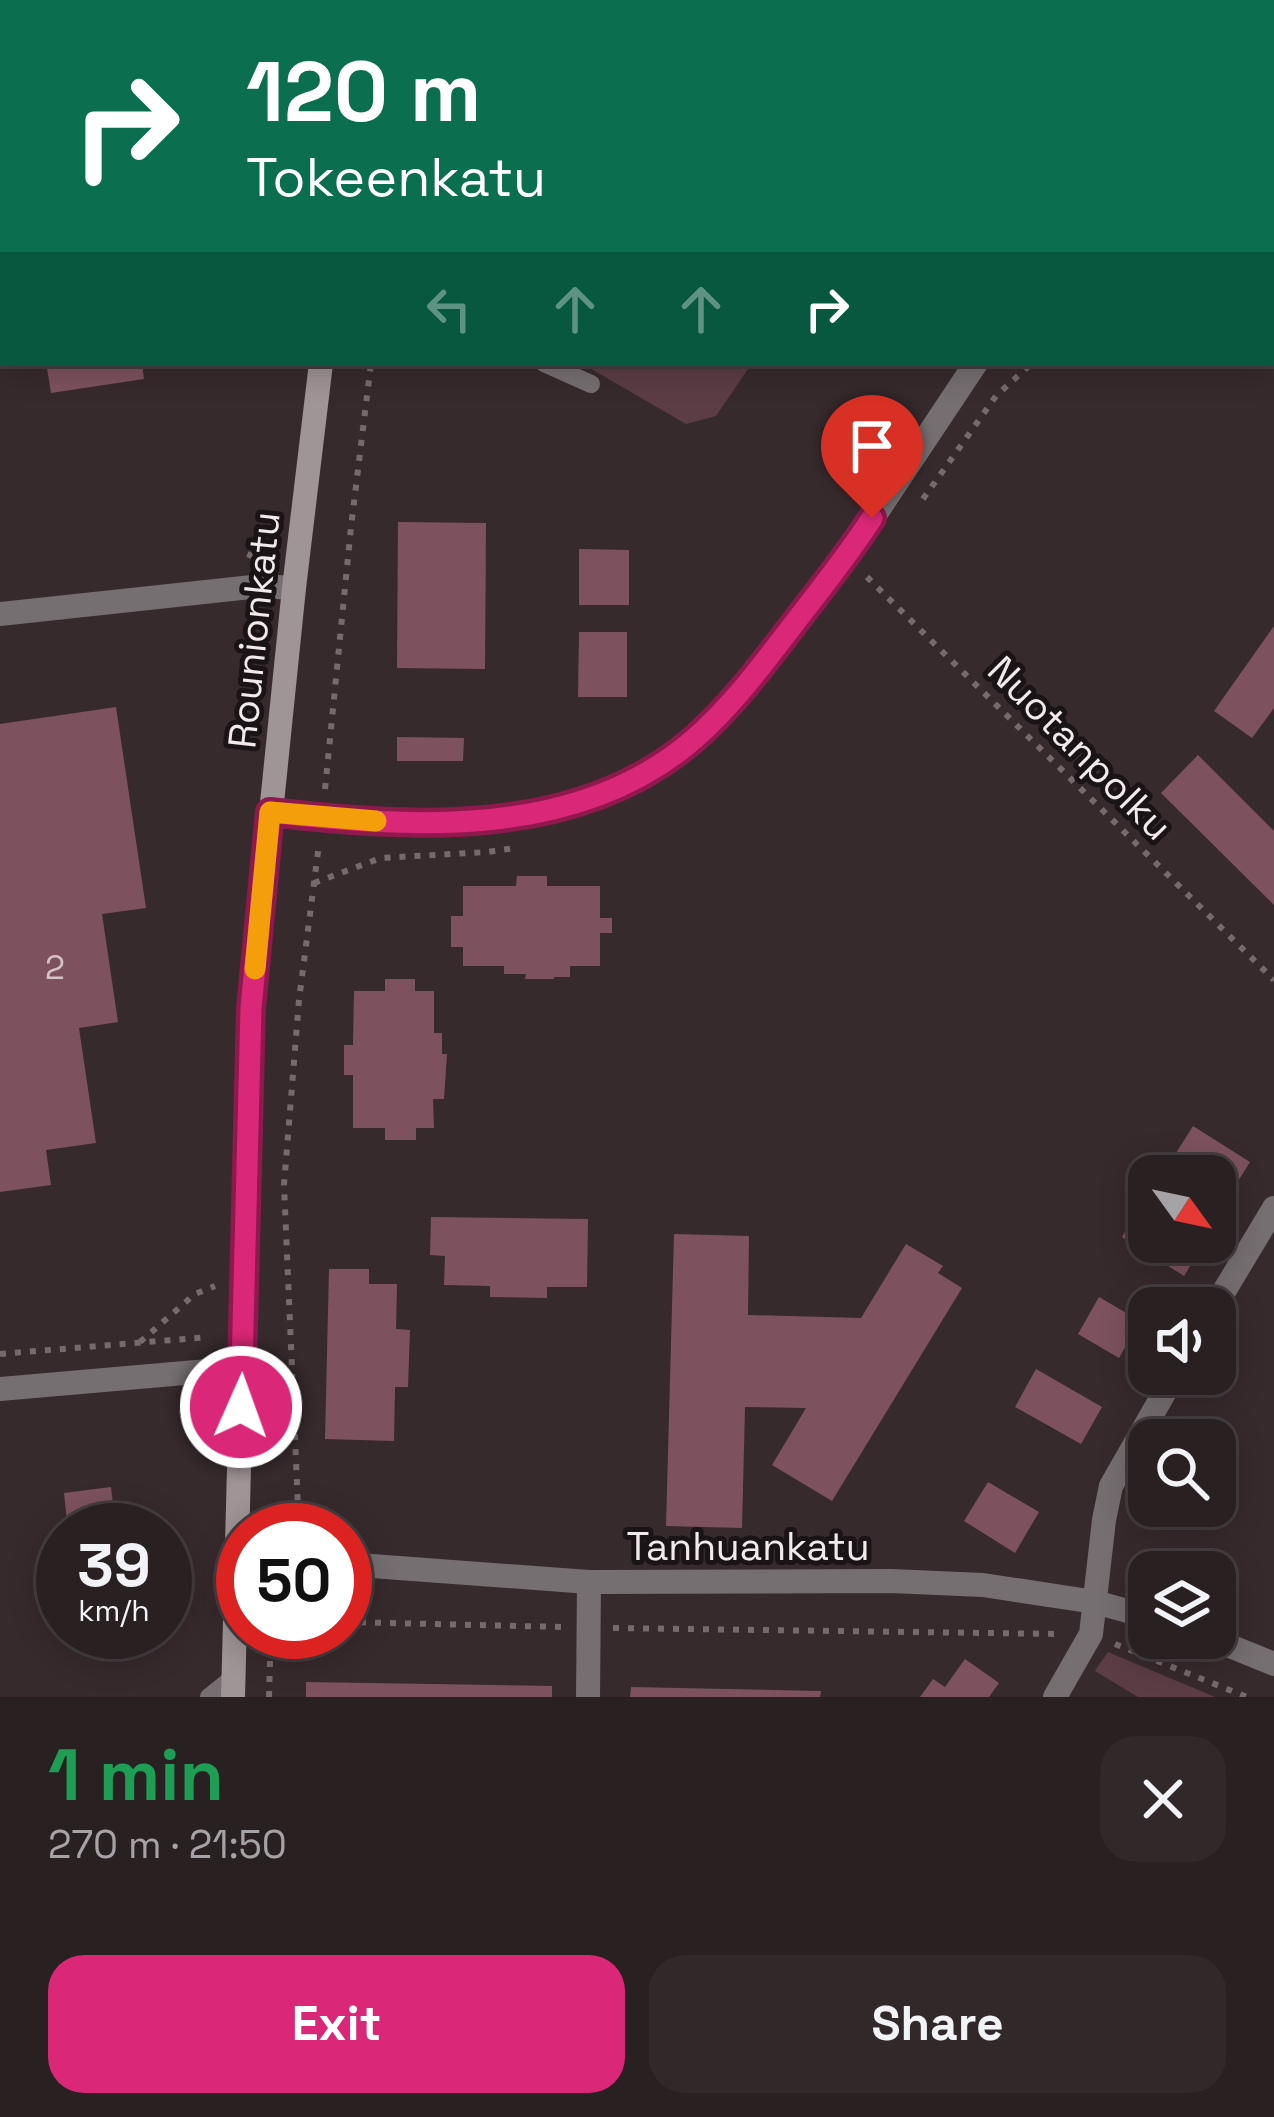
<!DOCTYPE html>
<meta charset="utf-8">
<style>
:root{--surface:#292022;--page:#31282a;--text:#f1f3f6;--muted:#a5a3a5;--line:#453e40;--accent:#db2777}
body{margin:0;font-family:"Space Grotesk",sans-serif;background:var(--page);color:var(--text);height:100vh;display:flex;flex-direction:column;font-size:45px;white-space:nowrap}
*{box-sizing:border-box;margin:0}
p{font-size:39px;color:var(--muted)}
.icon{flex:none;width:66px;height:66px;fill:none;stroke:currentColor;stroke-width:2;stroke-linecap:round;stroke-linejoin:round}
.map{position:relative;height:1697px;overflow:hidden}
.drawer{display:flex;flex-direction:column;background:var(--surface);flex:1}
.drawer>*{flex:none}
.guide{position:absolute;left:0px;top:0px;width:1275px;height:366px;box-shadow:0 6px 30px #0003,0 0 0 3px var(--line);background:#0b6e4f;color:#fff;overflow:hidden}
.needle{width:78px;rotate:123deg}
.fabs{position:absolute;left:1128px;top:1155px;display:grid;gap:24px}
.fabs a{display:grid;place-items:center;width:108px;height:108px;border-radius:24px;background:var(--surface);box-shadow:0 6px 30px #0003,0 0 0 3px var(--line);font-size:60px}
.speed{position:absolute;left:36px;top:1503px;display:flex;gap:24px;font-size:60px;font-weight:700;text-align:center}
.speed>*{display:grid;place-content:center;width:156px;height:156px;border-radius:50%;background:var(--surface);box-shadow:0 6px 30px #0003,0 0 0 3px var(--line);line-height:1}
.speed small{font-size:30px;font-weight:400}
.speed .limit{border:18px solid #d22;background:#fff;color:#111}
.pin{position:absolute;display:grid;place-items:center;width:102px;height:102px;color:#fff;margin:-123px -51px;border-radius:50% 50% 50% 0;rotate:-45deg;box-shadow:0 0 12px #0007}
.pin .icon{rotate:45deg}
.me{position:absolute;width:132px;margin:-66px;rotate:2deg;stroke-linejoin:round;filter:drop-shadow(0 0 9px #0008)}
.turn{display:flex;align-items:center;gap:42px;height:252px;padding:0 48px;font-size:54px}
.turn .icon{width:156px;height:156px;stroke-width:2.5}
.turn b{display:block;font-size:84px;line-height:102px}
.lanes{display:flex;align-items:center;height:114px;padding:0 48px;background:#0003;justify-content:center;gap:60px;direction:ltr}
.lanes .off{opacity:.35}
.round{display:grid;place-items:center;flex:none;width:126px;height:126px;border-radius:36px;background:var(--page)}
.summary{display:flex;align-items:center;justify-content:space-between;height:204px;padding:0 48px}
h1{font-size:72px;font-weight:700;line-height:90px;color:#1e9e55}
.action{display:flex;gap:24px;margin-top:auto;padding:24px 48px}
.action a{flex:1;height:138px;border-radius:36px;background:var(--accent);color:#fff;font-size:48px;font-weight:700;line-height:138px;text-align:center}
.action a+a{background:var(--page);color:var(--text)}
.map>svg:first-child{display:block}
.green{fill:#5c3d45}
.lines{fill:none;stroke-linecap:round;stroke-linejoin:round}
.stream{stroke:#2e0c18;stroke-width:9}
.building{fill:#7d525e}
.path{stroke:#766a6d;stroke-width:6;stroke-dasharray:6 9;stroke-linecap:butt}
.service{stroke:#766f71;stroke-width:18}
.minor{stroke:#766f71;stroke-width:24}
.tertiary{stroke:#766f71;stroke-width:24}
.secondary{stroke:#9f9496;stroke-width:24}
.route-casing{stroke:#8e194d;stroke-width:30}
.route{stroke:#db2777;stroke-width:21}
.slow{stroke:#f59e0b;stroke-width:21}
.labels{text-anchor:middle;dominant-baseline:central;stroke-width:10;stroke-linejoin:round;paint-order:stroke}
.number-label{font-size:33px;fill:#d5c3c8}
.street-label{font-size:39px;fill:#f2e9eb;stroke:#1a1416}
</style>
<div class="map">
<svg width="1274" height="1697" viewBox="0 0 1274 1697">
<rect width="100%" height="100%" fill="#372a2d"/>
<g class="green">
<path d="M0,0h317l1,3h-315v207l-3,-1z"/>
<path d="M428,0h575l-3,3h-572z"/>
<path d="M581,363h171l-36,53 -30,8z"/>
<path d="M1108,1652l107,45h-77l-43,-26z"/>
</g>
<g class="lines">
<g class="stream">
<path d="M552,3l1,-3"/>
<path d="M791,3l1,-3"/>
<path d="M0,160l3,1"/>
</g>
</g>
<g class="building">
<path d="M37,363h105l2,16 -93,14 -4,-25 -9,1z"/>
<path d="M398,522l88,1 -1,146 -88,-1z"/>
<path d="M579,549l50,1v55h-50z"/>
<path d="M1274,626v82l-22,30 -38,-27z"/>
<path d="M579,632h48v65h-49z"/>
<path d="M116,707l30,201 -44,6 16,108 -39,6 17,115 -50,7 5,35 -51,7v-468z"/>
<path d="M397,737l67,1 -1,23h-66z"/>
<path d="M1198,755l76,76v74l-113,-112z"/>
<path d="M517,876h30v10h53v32h12v15h-12v33h-30v11h-16v2h-29l1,-5h-22v-8h-41v-19h-12v-31h12v-30h53z"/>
<path d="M385,979h30v12h19v42h8v21h5l-3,45h-11l1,29h-18v12h-31v-12h-32v-53h-9v-30h9l1,-54h31z"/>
<path d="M1193,1126l57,36 -22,35 -5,-3 -4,6 -4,-3v-21h-20l-24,-15z"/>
<path d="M1144,1200l5,3v39h56l-21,34 -62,-39z"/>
<path d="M431,1217l157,2 -1,68h-40v11l-57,-1v-11l-46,-1 1,-29 -15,-1z"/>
<path d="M674,1234l75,2 -1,79 113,3 45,-74 37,22 -5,7 24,15 -130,213 -60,-36 34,-57 -61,-1 -3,121 -76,-2z"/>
<path d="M329,1269h40v15h28l-1,45 14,1 -2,57h-13l-1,54 -69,-2z"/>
<path d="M1099,1297l41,24 -21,37 -41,-24z"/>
<path d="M1036,1369l66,38 -21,37 -66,-37z"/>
<path d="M988,1482l51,30 -24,41 -51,-32z"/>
<path d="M111,1487l5,43h-48l-4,-37z"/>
<path d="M965,1659l34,24 -10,14h-69l13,-18 12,8z"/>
<path d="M306,1682l246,4v11h-246z"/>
<path d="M631,1687l190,4 -1,6h-190z"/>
</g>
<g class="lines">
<g class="path">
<path d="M407,3v-3"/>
<path d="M955,3l9,-3"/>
<path d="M923,499l73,-103 36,-33"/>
<path d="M249,558l15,-36 12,-5"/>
<path d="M867,577l407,403"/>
<path d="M325,789l26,-262 20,-164"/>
<path d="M314,883l67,-25 106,-6 28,-4"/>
<path d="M140,1342l55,-48 20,-8"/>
<path d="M0,1354l209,-17"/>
<path d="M299,1530l-15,-345 15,-185 20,-156"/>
<path d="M345,1622l218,5"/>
<path d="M613,1628l448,6"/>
<path d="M1115,1644l132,53"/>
<path d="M269,1697l1,-37 16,-28"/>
</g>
<g class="service">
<path d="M544,363l47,21"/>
<path d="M209,1697l25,-20"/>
</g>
<g class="minor">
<path d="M0,614l261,-28 33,2"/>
<path d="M270,812l161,12 101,-9 60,-18 48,-21 51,-34 47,-47 109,-138 129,-194"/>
<path d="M1214,1308l60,-100"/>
<path d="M0,1389l242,-21"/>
<path d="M588,1697l1,-115"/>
<path d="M1055,1697l36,-63 13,-114 7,-34 64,-112"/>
</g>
<g class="tertiary">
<path d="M345,1564l244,18 302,-1 92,4 112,17 54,15"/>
<path d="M1210,1638l64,26"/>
</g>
<g class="secondary">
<path d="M360,0v3"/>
<path d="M233,1697l18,-689 43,-420 27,-225"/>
</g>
</g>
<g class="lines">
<g class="route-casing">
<path id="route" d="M241,1407l10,-399 19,-196c141,16 307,28 423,-72 38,-33 67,-72 97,-111 28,-37 57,-72 82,-111"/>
</g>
<use href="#route" class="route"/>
<path class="slow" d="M255,969l15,-157 106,9"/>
</g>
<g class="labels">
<g class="number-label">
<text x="55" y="968">2</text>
</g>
<g class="street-label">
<text transform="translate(254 630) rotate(-84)">Rounionkatu</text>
<text transform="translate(1080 748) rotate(45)">Nuotanpolku</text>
<text x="748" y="1546">Tanhuankatu</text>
</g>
</g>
</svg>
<div class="fabs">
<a><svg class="needle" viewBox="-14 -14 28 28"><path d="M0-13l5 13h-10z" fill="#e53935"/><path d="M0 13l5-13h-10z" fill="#a5a3a5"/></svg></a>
<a><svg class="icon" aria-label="sound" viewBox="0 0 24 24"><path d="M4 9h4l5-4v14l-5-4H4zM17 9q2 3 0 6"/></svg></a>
<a><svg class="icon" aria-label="search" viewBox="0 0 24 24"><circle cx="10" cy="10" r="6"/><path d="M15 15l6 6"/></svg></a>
<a><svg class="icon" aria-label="layers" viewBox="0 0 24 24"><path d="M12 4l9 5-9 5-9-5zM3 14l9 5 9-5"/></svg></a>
</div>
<div class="speed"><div>39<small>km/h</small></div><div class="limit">50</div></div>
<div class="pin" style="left:872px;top:518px;background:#d93025"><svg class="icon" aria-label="arrive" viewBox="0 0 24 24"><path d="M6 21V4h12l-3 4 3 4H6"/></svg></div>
<svg class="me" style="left:241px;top:1407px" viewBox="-20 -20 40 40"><circle r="17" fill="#db2777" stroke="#fff" stroke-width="3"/><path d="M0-11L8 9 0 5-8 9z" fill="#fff"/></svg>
<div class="guide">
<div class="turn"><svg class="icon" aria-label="right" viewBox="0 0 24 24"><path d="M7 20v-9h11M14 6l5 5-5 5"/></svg><div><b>120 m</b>Tokeenkatu</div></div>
<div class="lanes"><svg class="icon off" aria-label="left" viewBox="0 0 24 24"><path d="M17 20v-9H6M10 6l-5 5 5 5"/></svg><svg class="icon off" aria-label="ahead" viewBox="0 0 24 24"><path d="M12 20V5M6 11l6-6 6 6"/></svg><svg class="icon off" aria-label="ahead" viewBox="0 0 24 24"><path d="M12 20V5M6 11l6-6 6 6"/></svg><svg class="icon" aria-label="right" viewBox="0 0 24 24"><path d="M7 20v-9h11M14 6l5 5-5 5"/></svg></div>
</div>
</div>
<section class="drawer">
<div class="summary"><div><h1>1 min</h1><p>270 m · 21:50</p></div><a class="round"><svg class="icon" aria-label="close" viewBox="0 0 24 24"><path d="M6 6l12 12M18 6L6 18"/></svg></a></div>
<div class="action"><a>Exit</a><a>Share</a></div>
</section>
